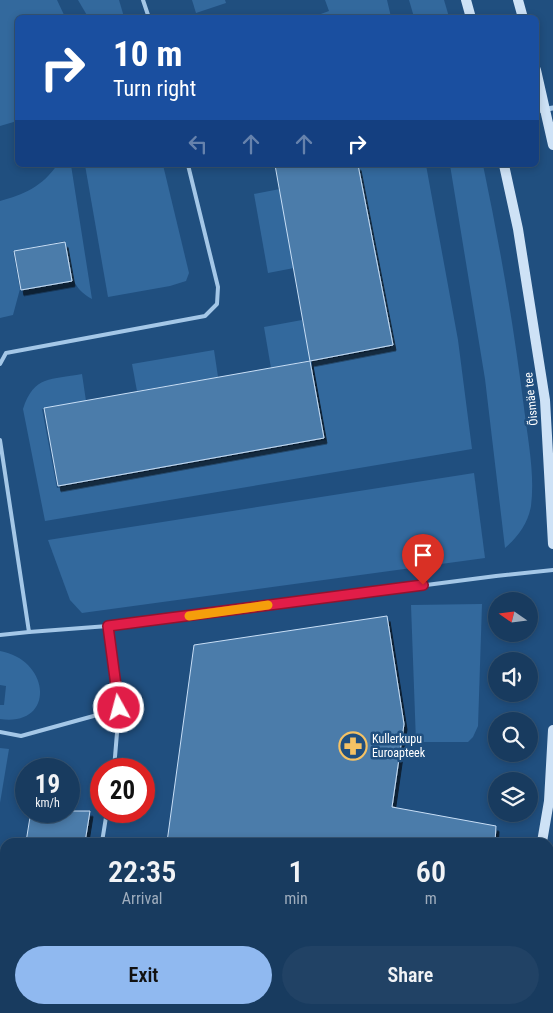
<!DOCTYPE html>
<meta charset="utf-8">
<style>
:root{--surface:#183b5f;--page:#214265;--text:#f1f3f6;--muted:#9fadbd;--line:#365574;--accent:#90b9f0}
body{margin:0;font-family:"Roboto Condensed",sans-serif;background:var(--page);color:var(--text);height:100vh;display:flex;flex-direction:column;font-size:19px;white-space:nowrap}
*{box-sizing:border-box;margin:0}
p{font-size:16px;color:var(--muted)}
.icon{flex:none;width:28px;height:28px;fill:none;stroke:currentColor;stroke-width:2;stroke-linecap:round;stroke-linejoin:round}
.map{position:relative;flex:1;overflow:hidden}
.drawer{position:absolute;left:0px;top:838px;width:554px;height:176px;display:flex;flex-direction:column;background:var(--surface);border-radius:15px 15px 0 0;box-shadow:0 2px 8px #0003,0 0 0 1px var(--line)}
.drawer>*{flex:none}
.guide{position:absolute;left:15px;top:15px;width:524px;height:152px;border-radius:8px;box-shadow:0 2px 8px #0003,0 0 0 1px var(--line);background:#1a4fa0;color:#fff;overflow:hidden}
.needle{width:32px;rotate:284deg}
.controls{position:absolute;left:488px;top:592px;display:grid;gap:10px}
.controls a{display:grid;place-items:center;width:50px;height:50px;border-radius:50%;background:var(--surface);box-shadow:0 2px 8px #0003,0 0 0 1px var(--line);font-size:25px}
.speed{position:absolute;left:15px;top:758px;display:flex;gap:10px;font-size:25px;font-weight:700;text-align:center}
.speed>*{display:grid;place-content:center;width:65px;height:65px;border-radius:50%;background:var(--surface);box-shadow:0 2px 8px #0003,0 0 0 1px var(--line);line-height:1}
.speed small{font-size:12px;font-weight:400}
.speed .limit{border:8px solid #d22;background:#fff;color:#111}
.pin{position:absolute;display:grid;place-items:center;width:42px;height:42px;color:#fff;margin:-51px -21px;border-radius:50% 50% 50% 0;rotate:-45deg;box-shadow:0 0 5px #0007}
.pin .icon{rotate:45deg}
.me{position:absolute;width:55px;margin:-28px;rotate:353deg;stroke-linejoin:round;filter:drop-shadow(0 0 4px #0008)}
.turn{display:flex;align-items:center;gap:18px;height:105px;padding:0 15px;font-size:22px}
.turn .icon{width:65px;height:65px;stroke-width:2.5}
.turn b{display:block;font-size:35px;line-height:42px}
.lanes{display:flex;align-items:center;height:48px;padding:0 15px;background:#0003;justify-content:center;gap:25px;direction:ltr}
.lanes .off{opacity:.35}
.eta{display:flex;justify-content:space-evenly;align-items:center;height:85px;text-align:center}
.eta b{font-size:30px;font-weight:600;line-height:35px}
.action{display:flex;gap:10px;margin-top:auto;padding:10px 15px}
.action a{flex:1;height:58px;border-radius:30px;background:var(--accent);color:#111;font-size:20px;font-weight:600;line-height:58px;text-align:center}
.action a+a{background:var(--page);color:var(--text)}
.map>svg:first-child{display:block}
.green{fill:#33699d}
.building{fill:#4c7baa;stroke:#c8dff6;filter:url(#shadow)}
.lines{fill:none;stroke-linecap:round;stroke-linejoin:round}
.lane{stroke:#a4c7e7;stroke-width:4}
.street{stroke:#a4c7e7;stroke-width:5}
.secondary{stroke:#cee2f6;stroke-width:10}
.route-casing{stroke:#92132f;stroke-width:12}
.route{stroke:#e11d48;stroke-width:9}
.slow{stroke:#f59e0b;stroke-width:9}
.labels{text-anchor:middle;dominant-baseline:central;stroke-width:5;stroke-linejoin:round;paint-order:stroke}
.street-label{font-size:12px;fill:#fff;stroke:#204f7f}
.poi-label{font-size:12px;fill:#fff;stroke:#204f7f;text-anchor:start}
</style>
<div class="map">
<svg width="553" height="1013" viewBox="0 0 553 1013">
<defs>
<filter id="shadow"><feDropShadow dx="3" dy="5.5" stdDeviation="0" flood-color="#0009"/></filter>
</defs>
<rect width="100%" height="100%" fill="#204f7f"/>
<g class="green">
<path d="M0,0h57l8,17 -47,1 -1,103 -17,5z"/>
<path d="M78,0h41l5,17h-36z"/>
<path d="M192,0h33l1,3 -30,10z"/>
<path d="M325,0h62l4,17h-72l-1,-2 11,-4z"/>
<path d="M409,0h35l5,17h-35z"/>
<path d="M57,165h14l21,134c-24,-13 -22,-33 -27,-58l-52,10 7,38 -7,26 -13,3v-117c23,-6 43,-15 57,-36z"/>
<path d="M85,165h78l26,108 -3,8 -16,5 -62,11z"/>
<path d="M358,165h68l32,175 14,109 -427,72 -22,-112c11,-34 28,-29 59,-35l4,27 -44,8 15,79 269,-48 -13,-78 78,-14z"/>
<path d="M450,165h33c17,81 31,162 41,243 4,33 11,66 7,98 -3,17 -13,31 -26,42l-20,-169z"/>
<path d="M280,189l14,79 -26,5 -14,-79z"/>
<path d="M302,320l9,40 -40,8 -7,-41z"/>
<path d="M214,350l4,27 -81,14 -5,-27z"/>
<path d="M474,473l11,85 -403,55 -12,-13 -22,-60z"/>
<path d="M482,604l-4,122 -5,11 -5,5h-52l-5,-137z"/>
<path d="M0,651c51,9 56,76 0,68v-14h4l2,-19 -6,-1z"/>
<path d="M0,748l9,1 -9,54z"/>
</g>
<g class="building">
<path d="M275,165h83l35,180 -83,16z"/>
<path d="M65,242l7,39 -51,9 -7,-39z"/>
<path d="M310,361l14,77 -266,48 -14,-78z"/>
<path d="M387,616l17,108 -12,83 104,19 -1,16h-328l27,-197z"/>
<path d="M31,811h59l-5,31h-59z"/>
</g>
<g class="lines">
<g class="lane">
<path d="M143,0l6,18"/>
<path d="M0,364l6,-11 199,-37 12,-12 1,-17 -30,-122"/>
<path d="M0,440l29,192 79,-6 388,-50 57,-6"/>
<path d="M108,626l11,83 -5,60"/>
<path d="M0,635l29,-3"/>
<path d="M0,732l21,4 98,-27"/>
<path d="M102,842l5,-31"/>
<path d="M74,1013l1,-4"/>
</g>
<g class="street">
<path d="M536,111l17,-3"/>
<path d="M549,999h4"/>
</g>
<g class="secondary">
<path d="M466,0l5,18"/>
<path d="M518,0l5,18"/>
<path d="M536,70l17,75"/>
<path d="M504,165l14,64 27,171 8,144"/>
<path d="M542,842l7,-41 4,-71"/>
<path d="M513,1013l1,-4"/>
</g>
</g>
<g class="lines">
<g class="route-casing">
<path id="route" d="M119,708l-11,-82 315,-41"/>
</g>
<use href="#route" class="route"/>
<path class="slow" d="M189,616l79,-11"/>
</g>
<defs>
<g id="pharmacy-ring" transform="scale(1.4375)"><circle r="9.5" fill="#204f7f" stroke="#f5c264" stroke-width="1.5"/><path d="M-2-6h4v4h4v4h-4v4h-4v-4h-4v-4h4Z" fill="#f5c264"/></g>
</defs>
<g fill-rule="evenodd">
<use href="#pharmacy-ring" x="353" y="746"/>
</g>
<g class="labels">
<g class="street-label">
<text transform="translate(531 399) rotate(-96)">Õismäe tee</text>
</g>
<g class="poi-label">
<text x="372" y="739">Kullerkupu<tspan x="372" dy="14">Euroapteek</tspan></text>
</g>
</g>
</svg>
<div class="controls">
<a><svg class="needle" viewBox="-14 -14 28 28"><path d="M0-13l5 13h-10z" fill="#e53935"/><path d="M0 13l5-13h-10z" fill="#9fadbd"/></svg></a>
<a><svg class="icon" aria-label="sound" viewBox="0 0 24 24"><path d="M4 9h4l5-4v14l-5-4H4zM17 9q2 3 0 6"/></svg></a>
<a><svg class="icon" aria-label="search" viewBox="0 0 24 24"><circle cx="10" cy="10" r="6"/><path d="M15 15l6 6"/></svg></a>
<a><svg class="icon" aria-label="layers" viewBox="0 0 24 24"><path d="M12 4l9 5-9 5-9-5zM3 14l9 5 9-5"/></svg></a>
</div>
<div class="speed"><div>19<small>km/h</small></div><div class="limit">20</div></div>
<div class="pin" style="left:423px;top:585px;background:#d93025"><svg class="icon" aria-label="arrive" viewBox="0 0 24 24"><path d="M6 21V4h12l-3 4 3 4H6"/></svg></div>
<svg class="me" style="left:119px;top:708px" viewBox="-20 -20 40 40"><circle r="17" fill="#e11d48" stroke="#fff" stroke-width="3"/><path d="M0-11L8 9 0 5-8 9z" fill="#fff"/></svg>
<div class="guide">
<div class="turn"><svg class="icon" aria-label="right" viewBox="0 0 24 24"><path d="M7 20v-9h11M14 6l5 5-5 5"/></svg><div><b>10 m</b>Turn right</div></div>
<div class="lanes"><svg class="icon off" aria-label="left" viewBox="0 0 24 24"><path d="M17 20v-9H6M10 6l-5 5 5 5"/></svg><svg class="icon off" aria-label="ahead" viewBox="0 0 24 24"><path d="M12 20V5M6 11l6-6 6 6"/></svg><svg class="icon off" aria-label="ahead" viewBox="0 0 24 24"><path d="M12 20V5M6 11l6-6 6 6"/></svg><svg class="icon" aria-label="right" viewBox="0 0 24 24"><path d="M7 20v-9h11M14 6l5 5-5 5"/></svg></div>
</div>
<section class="drawer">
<div class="eta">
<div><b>22:35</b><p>Arrival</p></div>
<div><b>1</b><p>min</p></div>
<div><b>60</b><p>m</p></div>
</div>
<div class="action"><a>Exit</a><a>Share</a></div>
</section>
</div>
